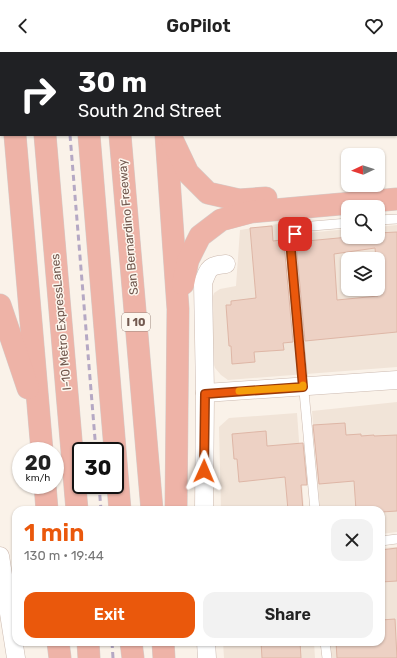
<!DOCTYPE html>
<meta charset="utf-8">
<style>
:root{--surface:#fff;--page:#f2f2f2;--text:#222;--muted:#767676;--accent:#ea580c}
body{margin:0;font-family:Rubik,sans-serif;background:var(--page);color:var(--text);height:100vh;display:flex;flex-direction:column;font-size:15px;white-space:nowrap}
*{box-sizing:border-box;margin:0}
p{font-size:13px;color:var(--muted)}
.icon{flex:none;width:22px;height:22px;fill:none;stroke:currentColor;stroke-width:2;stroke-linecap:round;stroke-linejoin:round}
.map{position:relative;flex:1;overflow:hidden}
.drawer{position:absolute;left:12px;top:454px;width:373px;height:140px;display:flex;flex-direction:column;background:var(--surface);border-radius:12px;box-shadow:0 1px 3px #0004}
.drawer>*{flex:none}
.hud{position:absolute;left:0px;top:0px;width:397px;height:84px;box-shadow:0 1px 3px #0004;background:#202124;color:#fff;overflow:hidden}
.needle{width:26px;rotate:266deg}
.buttons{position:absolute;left:341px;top:96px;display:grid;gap:8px}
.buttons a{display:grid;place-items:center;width:44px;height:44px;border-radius:8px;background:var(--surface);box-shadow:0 1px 3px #0004;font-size:20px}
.speed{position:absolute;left:12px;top:390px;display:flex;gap:8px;font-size:20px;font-weight:700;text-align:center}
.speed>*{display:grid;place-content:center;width:52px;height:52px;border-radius:50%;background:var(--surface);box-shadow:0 1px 3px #0004;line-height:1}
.speed small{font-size:10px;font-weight:400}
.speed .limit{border:2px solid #111;border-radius:6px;background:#fff;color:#111}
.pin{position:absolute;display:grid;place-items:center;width:34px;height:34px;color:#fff;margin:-17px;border-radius:8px;box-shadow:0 2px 6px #0006}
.me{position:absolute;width:44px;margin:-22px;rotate:1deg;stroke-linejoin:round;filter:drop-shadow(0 0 3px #0008)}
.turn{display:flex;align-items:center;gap:14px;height:84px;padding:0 12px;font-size:18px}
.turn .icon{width:52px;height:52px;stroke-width:2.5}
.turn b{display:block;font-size:28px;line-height:34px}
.round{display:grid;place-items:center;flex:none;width:42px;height:42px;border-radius:12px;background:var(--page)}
.headline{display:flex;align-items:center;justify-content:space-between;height:68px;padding:0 12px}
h1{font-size:24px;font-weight:600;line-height:30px;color:var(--accent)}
.primary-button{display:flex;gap:8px;margin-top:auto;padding:8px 12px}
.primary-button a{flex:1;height:46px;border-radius:12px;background:var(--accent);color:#fff;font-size:16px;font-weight:600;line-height:46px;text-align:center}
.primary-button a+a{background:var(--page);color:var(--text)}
header{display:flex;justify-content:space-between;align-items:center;height:52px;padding:0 12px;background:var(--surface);font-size:18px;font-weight:600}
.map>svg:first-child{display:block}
.residential{fill:#f1e4d8;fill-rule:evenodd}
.building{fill:#edd1c4;stroke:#deb6a6;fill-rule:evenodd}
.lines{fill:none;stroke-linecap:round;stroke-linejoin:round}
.service-casing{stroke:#ccbab0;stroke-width:10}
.minor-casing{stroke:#ccbab0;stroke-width:19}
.secondary-casing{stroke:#d0bcb1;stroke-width:23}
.motorway-casing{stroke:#d5cdca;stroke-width:23}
.service{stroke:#fff;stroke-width:9}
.minor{stroke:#fff;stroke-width:18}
.secondary{stroke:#fff;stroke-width:22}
.motorway{stroke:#eeb3a7;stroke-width:22}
.rail{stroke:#b5a8c4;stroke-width:3;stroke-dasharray:6 4;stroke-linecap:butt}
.route-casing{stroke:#983908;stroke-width:10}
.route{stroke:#ea580c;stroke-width:7}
.slow{stroke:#f59e0b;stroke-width:7}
.labels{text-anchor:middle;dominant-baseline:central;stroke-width:3;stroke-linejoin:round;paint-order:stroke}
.shield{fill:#fdf7ef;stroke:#9c887f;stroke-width:1}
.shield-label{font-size:11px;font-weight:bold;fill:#72594f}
.street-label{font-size:12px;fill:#72594f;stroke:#fdf7ef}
</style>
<header><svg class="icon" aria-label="back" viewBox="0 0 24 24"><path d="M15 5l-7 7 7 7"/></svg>GoPilot<svg class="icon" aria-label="heart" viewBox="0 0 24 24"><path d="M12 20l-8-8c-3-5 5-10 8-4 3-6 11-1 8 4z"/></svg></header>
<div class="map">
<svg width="397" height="606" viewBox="0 0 397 606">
<rect width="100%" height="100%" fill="#faf2e9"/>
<g class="residential">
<path d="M284,171l14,11 50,-5v8h30v-10l19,-2v142l-169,13 -7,-5 -6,-7 -3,-9 -1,-57 3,-9 6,-4 16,-3 4,-56zM348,207h30v30h-30z"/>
<path d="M397,350v130l-16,2v-24h-61l-8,-99z"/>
<path d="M297,361l7,97h-83l-2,-83 10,-9z"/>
<path d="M397,495v111h-67l-1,-16h52v-94z"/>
<path d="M223,590h91l1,16h-91z"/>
</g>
<g class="building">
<path d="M272,174l1,15 8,-1v3h3l9,99 -10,1 1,7 -30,2 1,10 -23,2 -1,-18h-2l-3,-41h5v-4l25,-3 -6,-70z"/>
<path d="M397,180v100l-92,9 -9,-99 53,-5h29v-4zM375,196l1,11h2v37l-41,4 -3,-46z"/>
<path d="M345,371l1,12 15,-1v2l13,-1v1l23,-1v76l-16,1v-2h-25l-2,-29 -35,3 -6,-59z"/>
<path d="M266,379l1,15 36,-3 4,42h-6l2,25h-15l-3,-33 -46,5 -2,-23h-3l-2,-25z"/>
<path d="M397,496v33l-16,1v-32z"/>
<path d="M395,567l2,39h-60l-1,-16h45v-22z"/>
<path d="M261,590h39l1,16h-39z"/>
</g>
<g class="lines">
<g class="service-casing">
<g id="service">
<path d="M378,168l19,-1"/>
<path d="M315,458l-25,-270 10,-13 48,-4"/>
<path d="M381,489l16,-2"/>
<path d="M325,590l2,16"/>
</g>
</g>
<g class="minor-casing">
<g id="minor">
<path d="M205,341l192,-13"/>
<path d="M204,458l1,-117 -2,-110c6,-16 6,-17 23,-19"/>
<path d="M0,504l16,102"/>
<path d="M206,590l1,16"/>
</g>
</g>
<g class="secondary-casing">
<g id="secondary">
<path d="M205,1l13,-1"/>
<path d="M396,15h1"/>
<path d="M0,20h1"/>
<path d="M0,49h1"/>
</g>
</g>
<g class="motorway-casing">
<g id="motorway">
<path d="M8,0v1"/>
<path d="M39,0v1"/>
<path d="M82,0v1"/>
<path d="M113,0v1"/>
<path d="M159,0v1"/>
<path d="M396,33h1"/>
<path d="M15,83l27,316"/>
<path d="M45,83l32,375"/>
<path d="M89,83l31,375"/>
<path d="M120,83l32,375"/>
<path d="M166,83l12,174 -2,201"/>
<path d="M171,85l17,36 20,20 31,7 27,-2"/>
<path d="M183,232l5,-24 12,-24 21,-16 30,-8 146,-13"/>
<path d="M0,253l28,83"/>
<path d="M45,433l2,25"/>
<path d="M58,590l2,16"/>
<path d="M88,590l1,16"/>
<path d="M131,590l2,16"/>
<path d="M163,590l1,16"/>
</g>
</g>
<use href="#service" class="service"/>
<use href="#minor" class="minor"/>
<use href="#secondary" class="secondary"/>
<use href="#motorway" class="motorway"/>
<g class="rail">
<path d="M62,0v1"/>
<path d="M70,83l26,316"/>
<path d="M99,433l2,25"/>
<path d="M112,590l1,16"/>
</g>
</g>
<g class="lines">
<g class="route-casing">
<path id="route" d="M204,419l1,-77 98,-7 -13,-147 5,-6"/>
</g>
<use href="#route" class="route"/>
<path class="slow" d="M239,339l64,-4v-2"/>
</g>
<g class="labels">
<rect class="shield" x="122" y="261" width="28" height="18" rx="3"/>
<g class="shield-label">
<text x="136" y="270">I 10</text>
</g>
<g class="street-label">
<text transform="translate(128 175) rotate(-95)">San Bernardino Freeway</text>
<text transform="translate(61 270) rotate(-95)">I-10 Metro ExpressLanes</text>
</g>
</g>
</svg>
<div class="buttons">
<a><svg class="needle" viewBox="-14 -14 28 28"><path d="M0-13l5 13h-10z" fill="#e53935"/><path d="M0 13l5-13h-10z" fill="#767676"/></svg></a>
<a><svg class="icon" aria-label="search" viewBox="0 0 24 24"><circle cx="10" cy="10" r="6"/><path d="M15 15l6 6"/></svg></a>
<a><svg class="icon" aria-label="layers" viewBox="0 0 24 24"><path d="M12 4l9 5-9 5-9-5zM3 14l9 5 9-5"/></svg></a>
</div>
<div class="speed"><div>20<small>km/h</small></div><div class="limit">30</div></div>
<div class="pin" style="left:295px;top:182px;background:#d93025"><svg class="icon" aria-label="arrive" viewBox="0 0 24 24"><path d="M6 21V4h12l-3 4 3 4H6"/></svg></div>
<svg class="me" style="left:204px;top:419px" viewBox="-20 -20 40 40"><path d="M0-17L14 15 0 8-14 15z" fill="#ea580c" stroke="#fff" stroke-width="4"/></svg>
<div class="hud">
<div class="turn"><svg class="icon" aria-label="right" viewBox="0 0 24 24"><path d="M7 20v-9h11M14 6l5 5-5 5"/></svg><div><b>30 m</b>South 2nd Street</div></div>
</div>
<section class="drawer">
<div class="headline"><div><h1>1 min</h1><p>130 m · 19:44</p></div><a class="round"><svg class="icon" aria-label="close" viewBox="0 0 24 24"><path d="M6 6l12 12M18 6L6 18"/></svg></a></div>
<div class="primary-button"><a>Exit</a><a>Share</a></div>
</section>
</div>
